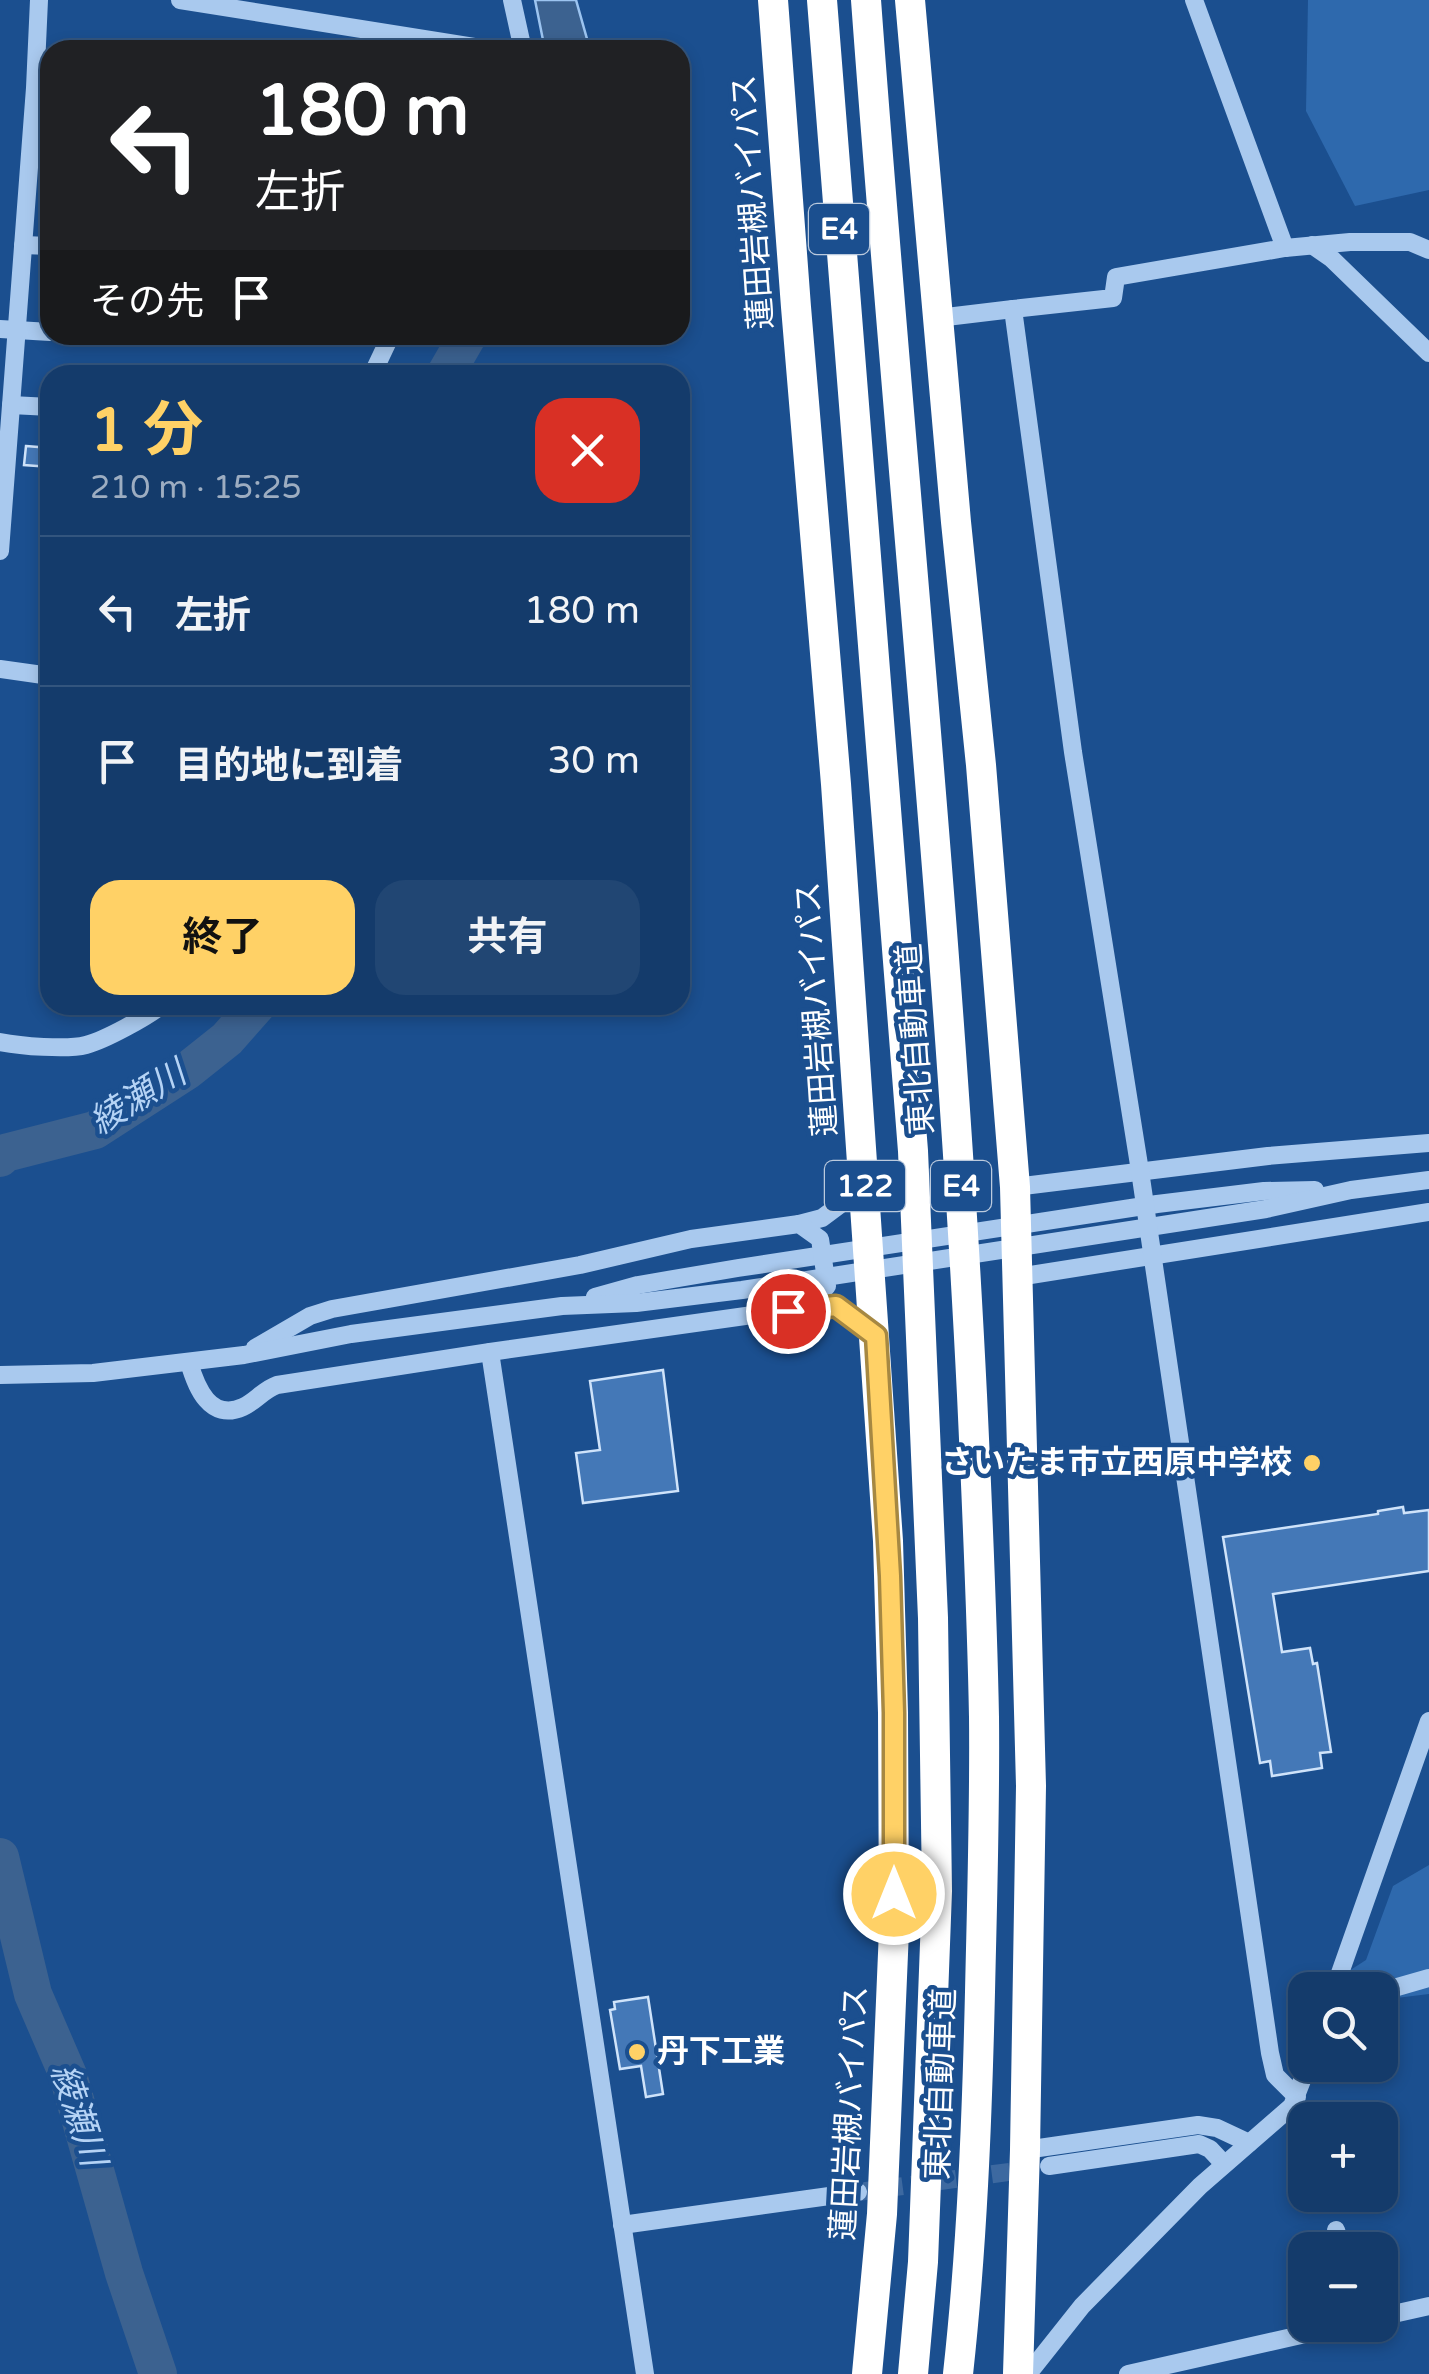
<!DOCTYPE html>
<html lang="ja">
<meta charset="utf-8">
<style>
:root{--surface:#143b6b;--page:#214673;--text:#f1f3f6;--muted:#9dadc1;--line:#33557e;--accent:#ffd166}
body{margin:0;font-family:"Varela Round","Noto Sans JP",sans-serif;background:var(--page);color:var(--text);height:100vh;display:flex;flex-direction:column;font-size:38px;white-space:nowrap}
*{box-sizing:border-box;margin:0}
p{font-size:32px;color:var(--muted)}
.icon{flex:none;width:55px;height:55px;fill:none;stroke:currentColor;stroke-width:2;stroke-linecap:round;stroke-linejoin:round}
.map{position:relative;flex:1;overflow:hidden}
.drawer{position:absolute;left:40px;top:365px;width:650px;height:650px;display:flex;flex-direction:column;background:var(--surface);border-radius:30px;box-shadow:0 5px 15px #0003,0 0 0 2px var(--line)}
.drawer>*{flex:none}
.banner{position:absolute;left:40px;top:40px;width:650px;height:305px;border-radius:30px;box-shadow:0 5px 15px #0003,0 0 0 2px var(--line);background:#202124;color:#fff;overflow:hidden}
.buttons{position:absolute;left:1288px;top:1972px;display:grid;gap:20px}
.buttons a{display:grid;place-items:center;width:110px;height:110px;border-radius:20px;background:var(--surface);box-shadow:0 5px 15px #0003,0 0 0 2px var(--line);font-size:50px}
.pin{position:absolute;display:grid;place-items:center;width:85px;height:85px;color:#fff;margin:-42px;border:5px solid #fff;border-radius:50%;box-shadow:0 2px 10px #0007}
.me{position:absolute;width:110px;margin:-55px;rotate:0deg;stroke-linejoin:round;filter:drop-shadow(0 0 8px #0008)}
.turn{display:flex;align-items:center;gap:35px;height:210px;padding:0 50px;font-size:45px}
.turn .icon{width:130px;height:130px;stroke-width:2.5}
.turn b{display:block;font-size:70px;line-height:85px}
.then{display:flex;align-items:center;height:95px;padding:0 50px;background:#0003;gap:20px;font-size:38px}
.round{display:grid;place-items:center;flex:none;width:105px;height:105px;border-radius:30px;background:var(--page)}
.head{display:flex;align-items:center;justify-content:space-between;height:170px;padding:0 50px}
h1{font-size:60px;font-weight:700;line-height:75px;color:var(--accent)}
.action{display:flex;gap:20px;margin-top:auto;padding:20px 50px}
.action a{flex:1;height:115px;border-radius:30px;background:var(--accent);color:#111;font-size:40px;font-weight:700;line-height:115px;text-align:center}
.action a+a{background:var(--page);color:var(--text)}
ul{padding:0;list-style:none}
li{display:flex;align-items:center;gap:30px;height:150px;padding:0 50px;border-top:2px solid var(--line)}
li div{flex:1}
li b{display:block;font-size:38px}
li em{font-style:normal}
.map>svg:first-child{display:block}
.green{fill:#2e69ad}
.water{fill:#3c6290;stroke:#9cc4f0;stroke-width:2.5}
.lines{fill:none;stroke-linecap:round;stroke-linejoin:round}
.river{stroke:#3c6290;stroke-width:38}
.building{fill:#4478b7;stroke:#cfe3fa;stroke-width:2.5}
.minor-tunnel{stroke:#3d69a0;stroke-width:18;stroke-dasharray:18 9;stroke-linecap:butt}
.minor{stroke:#a9c9ee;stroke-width:18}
.highway{stroke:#fff;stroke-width:30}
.route-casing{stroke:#a68842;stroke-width:25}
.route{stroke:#ffd166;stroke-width:18}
.poi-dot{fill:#ffd166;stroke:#1b4f8f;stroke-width:4}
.labels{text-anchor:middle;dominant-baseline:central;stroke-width:9;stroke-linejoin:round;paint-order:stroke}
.shield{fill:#1b4f8f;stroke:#bbcadd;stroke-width:2.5}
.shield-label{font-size:30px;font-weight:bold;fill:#fff}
.street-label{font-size:32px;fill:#fff;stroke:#1b4f8f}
.poi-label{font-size:32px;font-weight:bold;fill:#fff;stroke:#1b4f8f;text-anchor:end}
.water-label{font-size:35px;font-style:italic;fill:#b5d3f5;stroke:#1b4f8f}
</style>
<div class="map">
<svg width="1429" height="2374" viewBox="0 0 1429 2374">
<rect width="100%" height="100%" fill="#1b4f8f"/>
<g class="green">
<path d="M1308,0h121v190l-74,16 -49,-95z"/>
<path d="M1429,1865v129l-49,6v-10h-22l-20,-12 28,-18 27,-74z"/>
</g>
<path class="water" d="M535,0h41l11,39v11h-42z"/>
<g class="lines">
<g class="river">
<path d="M445,375l23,-40"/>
<path d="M0,1158l5,-5 90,-23 93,-60 39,-31 30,-34"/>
<path d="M0,1857l33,137 35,81 56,198 34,101"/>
</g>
</g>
<g class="building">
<path d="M26,446l24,2v19l-26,-2z"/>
<path d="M663,1370l15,121 -95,12 -7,-50 24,-3 -10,-69z"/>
<path d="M1403,1507l1,6 25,-3v61l-156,23 9,58 28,-4 3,16 4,-1 14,89 -11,1 2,15 -50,8 -2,-15 -10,2 -37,-226 155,-23v-3z"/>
<path d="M648,1997l15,97 -17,3 -5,-31 -21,3 -10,-59 5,-1 -1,-7z"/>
</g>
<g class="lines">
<path class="minor-tunnel" d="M858,2192l173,-23"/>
<g class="minor">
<path d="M180,0l313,50"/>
<path d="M512,0l11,50"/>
<path d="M1194,0l91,248"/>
<path d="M23,245l27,1"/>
<path d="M1312,245l20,14 97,94"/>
<path d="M938,318l75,-9"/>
<path d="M0,329l50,3"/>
<path d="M372,375l19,-40"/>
<path d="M11,405l39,2"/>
<path d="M0,551l35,-463 4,-88"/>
<path d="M0,669l50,7"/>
<path d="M0,1042c20,4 67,8 86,3 19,-5 61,-28 76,-40"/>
<path d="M1015,1187l253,-31 161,-13"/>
<path d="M799,1224l23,-6 43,-32"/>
<path d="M1018,1277l411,-65"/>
<path d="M595,1297l43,-12 100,-17 419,-64 107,-13 51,-1"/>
<path d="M809,1307l27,-1 39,29"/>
<path d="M490,1352l155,1022"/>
<path d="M189,1362c7,25 21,60 54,45 13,-6 20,-17 34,-22l213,-33 319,-45 18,-21 -7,-47 -21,-15 -108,15 -111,26 -248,44 -22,7 -55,32"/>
<path d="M0,1375l93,-2 151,-18 107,-21 211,-28 74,-3 106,-13 524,-81 85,-19 78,-10"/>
<path d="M1334,1990l95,-269"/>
<path d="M1380,1992l49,-14"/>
<path d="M1297,2097l-22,-22 -5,-22 -130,-882 -67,-419 -60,-443 100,-11 3,-21 169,-29 65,-6h60l19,8"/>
<path d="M1025,2150l173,-25 19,3 32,15"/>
<path d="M1049,2166l150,-22 11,5 14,15"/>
<path d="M622,2225l236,-33"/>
<path d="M1336,2230l6,20"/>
<path d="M1380,2317l49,-11"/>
<path d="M1028,2374l54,-68 118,-120 92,-80 16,-41"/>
<path d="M1128,2374l217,-49"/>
</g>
<g class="highway">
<path d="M773,0l23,307 40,477 52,757 5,172 1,217 -12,284 -15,160"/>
<path d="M822,0l91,1151 20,467 4,273 -14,371 -10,112"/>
<path d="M866,0c34,465 83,929 106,1395 5,107 10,215 12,322 1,92 -2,184 -4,275 -3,128 -8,255 -22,382"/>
<path d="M910,0l46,522 25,243 34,422 16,599 -6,364 -7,224"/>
</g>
</g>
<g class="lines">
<g class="route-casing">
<path id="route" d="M788,1311l48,-5 40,30 14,240 4,137v181"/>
</g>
<use href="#route" class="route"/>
</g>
<g class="poi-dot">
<circle cx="1312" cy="1463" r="10"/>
<circle cx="637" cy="2052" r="10"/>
</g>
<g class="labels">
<g class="shield">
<rect x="809" y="204" width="60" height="50" rx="8"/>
<rect x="825" y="1161" width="80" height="50" rx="8"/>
<rect x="931" y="1161" width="60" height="50" rx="8"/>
</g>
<g class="shield-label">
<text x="839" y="229">E4</text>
<text x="865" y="1186">122</text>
<text x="961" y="1186">E4</text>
</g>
<g class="street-label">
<text transform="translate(753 202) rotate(-94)">蓮田岩槻バイパス</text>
<text transform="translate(817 1009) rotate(-94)">蓮田岩槻バイパス</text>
<text transform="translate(916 1039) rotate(-94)">東北自動車道</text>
<text transform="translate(941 2084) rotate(-88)">東北自動車道</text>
<text transform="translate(850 2113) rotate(-87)">蓮田岩槻バイパス</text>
</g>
<g class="poi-label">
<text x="1292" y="1463">さいたま市立西原中学校</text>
<text x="657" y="2052" text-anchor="start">丹下工業</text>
</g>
<g class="water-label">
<text transform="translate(138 1098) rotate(-32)">綾瀬川</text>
<text transform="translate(78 2115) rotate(72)">綾瀬川</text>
</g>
</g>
</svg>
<div class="buttons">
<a><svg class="icon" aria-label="search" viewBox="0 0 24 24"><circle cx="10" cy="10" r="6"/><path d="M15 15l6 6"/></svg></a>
<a>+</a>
<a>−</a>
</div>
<div class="pin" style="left:788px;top:1311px;background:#d93025"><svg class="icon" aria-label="arrive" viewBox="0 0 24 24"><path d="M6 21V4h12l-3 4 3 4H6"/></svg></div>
<svg class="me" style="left:894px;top:1894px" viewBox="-20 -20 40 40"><circle r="17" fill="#ffd166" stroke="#fff" stroke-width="3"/><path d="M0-11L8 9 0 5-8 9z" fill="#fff"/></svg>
<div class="banner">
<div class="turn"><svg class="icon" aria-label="left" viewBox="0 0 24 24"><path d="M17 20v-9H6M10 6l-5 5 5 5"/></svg><div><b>180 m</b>左折</div></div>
<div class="then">その先<svg class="icon" aria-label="arrive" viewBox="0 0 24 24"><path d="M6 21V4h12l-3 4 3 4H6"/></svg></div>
</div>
<section class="drawer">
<div class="head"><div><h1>1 分</h1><p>210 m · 15:25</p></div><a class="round" style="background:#d93025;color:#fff"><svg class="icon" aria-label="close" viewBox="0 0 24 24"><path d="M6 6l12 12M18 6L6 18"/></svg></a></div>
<ul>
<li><svg class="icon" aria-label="left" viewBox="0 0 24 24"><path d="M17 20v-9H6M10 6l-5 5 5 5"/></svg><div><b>左折</b></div><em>180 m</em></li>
<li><svg class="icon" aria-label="arrive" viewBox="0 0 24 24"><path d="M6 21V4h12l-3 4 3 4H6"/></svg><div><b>目的地に到着</b></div><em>30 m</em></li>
</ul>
<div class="action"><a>終了</a><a>共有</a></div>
</section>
</div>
